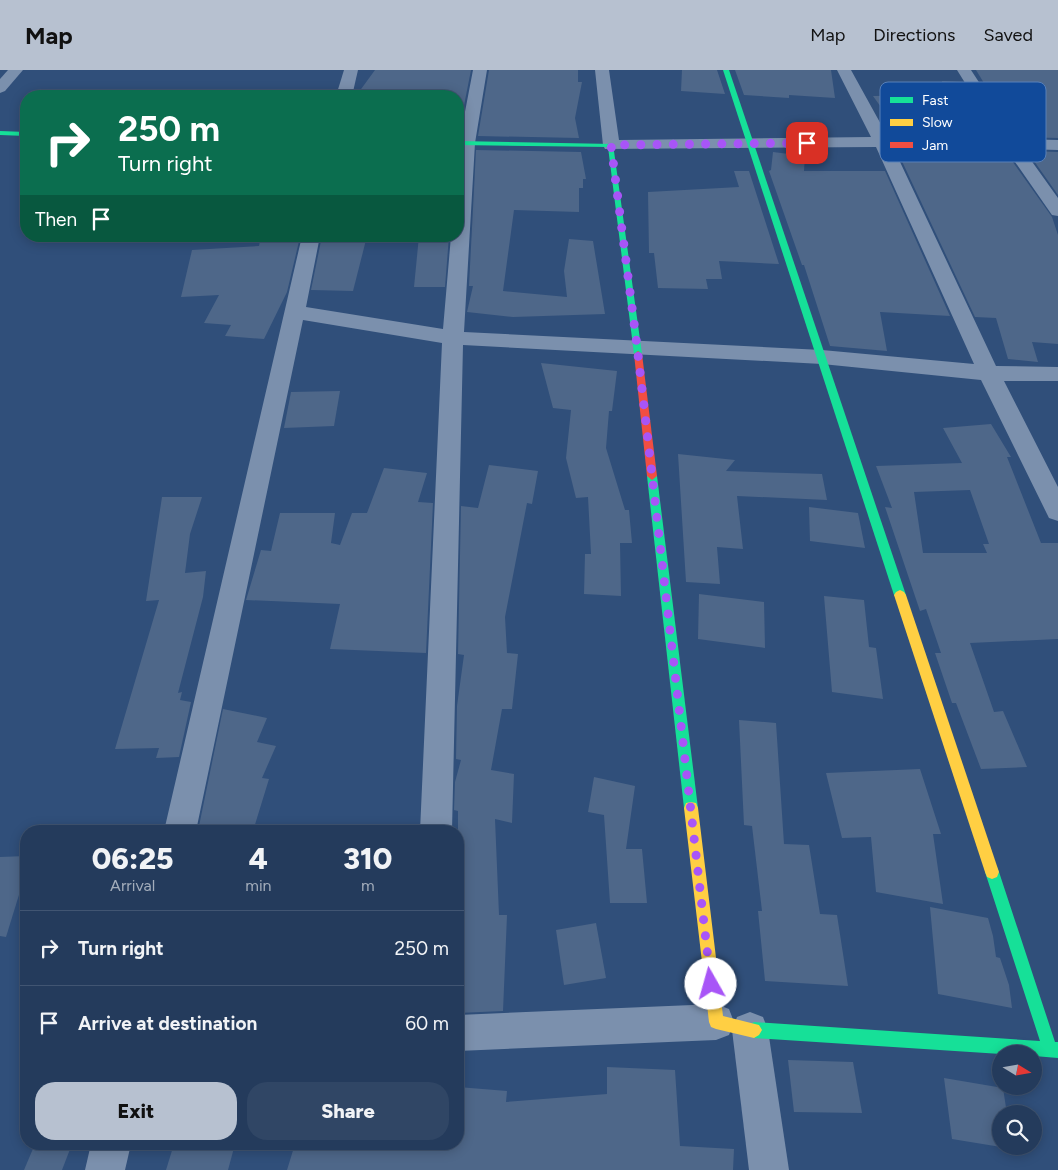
<!DOCTYPE html>
<style>
:root{--surface:#243b5c;--page:#304665;--text:#f1f3f6;--muted:#a3adbb;--line:#415572;--accent:#b7c1d0}
body{margin:0;font-family:Figtree,sans-serif;background:var(--page);color:var(--text);height:100vh;display:flex;flex-direction:column;font-size:19px;white-space:nowrap}
*{box-sizing:border-box;margin:0}
p{font-size:16px;color:var(--muted)}
.icon{flex:none;width:28px;height:28px;fill:none;stroke:currentColor;stroke-width:2;stroke-linecap:round;stroke-linejoin:round}
.map{position:relative;flex:1;overflow:hidden}
.side{position:absolute;left:20px;top:755px;width:444px;height:325px;display:flex;flex-direction:column;background:var(--surface);border-radius:20px;box-shadow:0 2px 12px #0003,0 0 0 1px var(--line)}
.side>*{flex:none}
.top-card{position:absolute;left:20px;top:20px;width:444px;height:152px;border-radius:20px;box-shadow:0 2px 12px #0003,0 0 0 1px var(--line);background:#0b6e4f;color:#fff;overflow:hidden}
.needle{width:32px;rotate:101deg}
.fabs{position:absolute;left:992px;top:975px;display:grid;gap:10px}
.fabs a{display:grid;place-items:center;width:50px;height:50px;border-radius:50%;background:var(--surface);box-shadow:0 2px 12px #0003,0 0 0 1px var(--line);font-size:25px}
.pin{position:absolute;display:grid;place-items:center;width:42px;height:42px;color:#fff;margin:-21px;border-radius:10px;box-shadow:0 2px 8px #0006}
.me{position:absolute;width:55px;margin:-28px;rotate:353deg;stroke-linejoin:round;filter:drop-shadow(0 0 4px #0008)}
.turn{display:flex;align-items:center;gap:18px;height:105px;padding:0 15px;font-size:22px}
.turn .icon{width:65px;height:65px;stroke-width:2.5}
.turn b{display:block;font-size:35px;line-height:42px}
.then{display:flex;align-items:center;height:48px;padding:0 15px;background:#0003;gap:10px;font-size:19px}
.eta{display:flex;justify-content:space-evenly;align-items:center;height:85px;text-align:center}
.eta b{font-size:30px;font-weight:800;line-height:35px}
.cta{display:flex;gap:10px;margin-top:auto;padding:10px 15px}
.cta a{flex:1;height:58px;border-radius:20px;background:var(--accent);color:#111;font-size:20px;font-weight:800;line-height:58px;text-align:center}
.cta a+a{background:var(--page);color:var(--text)}
ul{padding:0;list-style:none}
li{display:flex;align-items:center;gap:15px;height:75px;padding:0 15px;border-top:1px solid var(--line)}
li div{flex:1}
li b{display:block;font-size:19px}
li em{font-style:normal}
header{display:flex;align-items:center;gap:30px;box-sizing:border-box;height:70px;padding:0 25px;background:var(--accent);color:#111}
header strong{font-size:24px}
nav{display:flex;gap:28px;margin-inline-start:auto;font-size:18px}
.map>svg:first-child{display:block}
.building{fill:#4e6789;fill-rule:evenodd}
.lines{fill:none;stroke-linecap:round;stroke-linejoin:round}
.street{fill:#7b90ad;fill-rule:evenodd}
.fast{fill:#16e098;fill-rule:evenodd}
.slow{fill:#ffcf43;fill-rule:evenodd}
.jam{fill:#f24e42;fill-rule:evenodd}
.route{stroke:#a855f7;stroke-width:9;stroke-dasharray:0 16.2}
.key{fill:#114a9a;stroke:#5880b8;stroke-width:1}
.key-label{font-size:14px;fill:#fff}
</style>
<header>
<strong>Map</strong>
<nav><a>Map</a><a>Directions</a><a>Saved</a></nav>
</header>
<div class="map">
<svg width="1058" height="1100" viewBox="0 0 1058 1100">
<rect width="100%" height="100%" fill="#304f7a"/>
<g class="building">
<path d="M375,0h96l-13,66v-40h-102z"/>
<path d="M489,0h89v12h4l-7,36 4,20 -101,-2z"/>
<path d="M682,0h35l8,24 -44,-3z"/>
<path d="M735,0h96l4,28 -46,-3v3l-45,-3z"/>
<path d="M976,0h82v68l-41,-1z"/>
<path d="M942,11l20,1 35,55 -96,-2 -28,-39 72,-1z"/>
<path d="M902,79l103,2 47,66 6,18v109l-26,-2 6,20 -30,-3 -12,-41 -21,-1 -75,-160z"/>
<path d="M476,80l105,2 5,27h-3v9h-4v24l-65,-2 -11,81 64,6 -3,-26 5,-32 24,2 12,73 -92,3 -46,-5 6,-26h-4z"/>
<path d="M1027,81l31,1v43z"/>
<path d="M773,82l32,4 -1,15h81l65,145 -70,-4 7,39 -57,-5 -26,-81h-2l-33,-94 2,-1z"/>
<path d="M734,101h15l30,93 -60,-3 3,18h-16l2,10 -50,-1 -4,-35h-5l-1,-61 91,-5z"/>
<path d="M322,166h45l-14,55 -42,-1z"/>
<path d="M419,166h30l-4,51h-31z"/>
<path d="M300,167l-13,55 -23,47 -39,-3 6,-11 -27,-2 15,-28 -38,2 11,-47 67,-4 1,-5z"/>
<path d="M541,293l76,8 -5,40h-3l-3,37 19,62h4l3,33h-12l1,53 -37,-2 1,-40h6l-3,-57 -12,1 -10,-40 5,-48 -18,-2z"/>
<path d="M340,321l-6,35 -50,2 7,-36z"/>
<path d="M991,354l20,33h-4l34,86h17v96l-88,4 24,69 9,-1 24,56 -46,2 -25,-66h-4l-17,-50h6l-15,-44 -6,2 -35,-104 7,1 -16,-42 86,-3 -19,-35zM970,420l19,54h-6l4,9h-64l-9,-61z"/>
<path d="M678,384l57,6 -9,11 96,3 5,26 -90,-4 6,53 -26,-2 3,37 -34,-2z"/>
<path d="M489,395l49,6 -6,33 -5,-1 -22,114 2,36 11,1 -6,55h-10l-11,61 23,4 -2,49 -17,-4 4,96h8l-4,96 -45,2v-202l-4,-1 1,-28 6,-22 -5,-1 1,-53 7,-51 -6,-1 3,-148 17,2z"/>
<path d="M384,398l43,5 -9,29 15,1 -7,150 -96,-4 10,-45 -94,-4 15,-50 10,1 9,-38h55l-4,30 9,2 12,-32h15z"/>
<path d="M162,427h40l-12,37 -5,39 21,-2 -3,26 -25,96 4,-1 -2,8 11,2 -12,55 -23,1 3,-10 -44,1 44,-149 -13,1z"/>
<path d="M809,437l49,6 7,35 -55,-7z"/>
<path d="M699,524l65,8 1,46 -67,-9z"/>
<path d="M824,526l40,4 5,47 7,1 7,51 -51,-7z"/>
<path d="M223,639l44,9 -10,24 19,4 -14,32 7,1 -16,52h-55z"/>
<path d="M739,650l37,3 8,121 25,1 11,69 17,1 11,71 -83,-5 -7,-70h4l-10,-85 -8,-1z"/>
<path d="M920,699l21,65h-8l10,70 -67,-12 -5,-55 -29,1 -16,-65z"/>
<path d="M594,707l41,9 -9,63h16l5,54h-37l-6,-88 -16,-3z"/>
<path d="M26,786v16l-20,65 -6,-1v-79z"/>
<path d="M930,837l58,11 5,18 3,21 4,1 9,27 3,23 -74,-14z"/>
<path d="M596,853l10,55 -42,7 -8,-55z"/>
<path d="M788,990l65,2 9,51 -68,-1z"/>
<path d="M607,997l68,3 5,76 54,3 -1,21h-446l8,-26h163v-57l49,4 -1,11 101,-8z"/>
<path d="M944,1008l59,10 4,26h-6v32h11l1,3 -61,-10z"/>
<path d="M35,1074h37l-10,26h-38z"/>
<path d="M174,1074h61l-7,26h-62z"/>
</g>
<g class="lines">
<g class="street">
<path d="M8,0h15l-18,21 -5,2v-14z"/>
<path d="M344,0h14l-6,26h-16z"/>
<path d="M473,0h14l-12,73 -11,189 358,18 152,14 -98,-217 -271,2 -2,-4 -8,-75h14l10,70 252,-3 -34,-67h14l37,67 112,2 -43,-69h14l45,69 42,1v10l-35,-1 35,49v18l-6,-1 -46,-66 -113,-2 103,219 62,1v14h-54l54,106v34l-9,-3 -68,-138 -159,-16 -359,-19 -11,486h-32l22,-488 -139,-23 -107,511h-32l138,-595h18l-14,71 137,22 8,-93h7l1,-93z"/>
<path d="M716,934l13,5 5,13 -5,13 -13,5 -258,11v-36z"/>
<path d="M750,942l13,5 5,13 21,140h-40l-17,-140 5,-13z"/>
<path d="M91,1074h40l-6,26h-40z"/>
</g>
<g class="fast">
<path d="M723,0h6l177,525 -2,3h-8l-2,-3z"/>
<path d="M0,61l26,1v4l-26,-1z"/>
<path d="M458,71l155,3 29,210 -1,2 -3,1 -4,-3 -26,-207 -150,-2z"/>
<path d="M652,402l5,4 41,332 -2,5 -5,1 -5,-1 -2,-5 -37,-332z"/>
<path d="M992,795l5,2 2,5 56,170h3v16l-24,-2v-2h-33l-247,-16 -5,-3 -3,-5 3,-5 5,-3 286,19 -55,-169 2,-5z"/>
</g>
<g class="slow">
<path d="M900,520l4,2 2,3 93,277 -2,5 -5,2 -5,-2 -2,-5 -91,-277 2,-3z"/>
<path d="M691,732l5,1 2,5 25,208 36,9 3,5 -3,5 -5,3 -38,-9 -5,-2 -2,-5 -25,-214 2,-5z"/>
</g>
<path class="jam" d="M638,281l4,3 15,122 -5,4 -5,-4 -13,-122z"/>
</g>
<g class="lines">
<path class="route" d="M711,914l-74,-638 -26,-201 196,-2"/>
</g>
<rect x="880" y="12" width="166" height="80" rx="8" class="key"/>
<rect x="890" y="27" width="23" height="6" fill="#16e098"/>
<rect x="890" y="49" width="23" height="7" fill="#ffcf43"/>
<rect x="890" y="72" width="23" height="6" fill="#f24e42"/>
<g class="key-label">
<text x="922" y="35">Fast</text>
<text x="922" y="57">Slow</text>
<text x="922" y="80">Jam</text>
</g>
</svg>
<div class="fabs">
<a><svg class="needle" viewBox="-14 -14 28 28"><path d="M0-13l5 13h-10z" fill="#e53935"/><path d="M0 13l5-13h-10z" fill="#a3adbb"/></svg></a>
<a><svg class="icon" aria-label="search" viewBox="0 0 24 24"><circle cx="10" cy="10" r="6"/><path d="M15 15l6 6"/></svg></a>
</div>
<div class="pin" style="left:807px;top:73px;background:#d93025"><svg class="icon" aria-label="arrive" viewBox="0 0 24 24"><path d="M6 21V4h12l-3 4 3 4H6"/></svg></div>
<svg class="me" style="left:711px;top:914px" viewBox="-20 -20 40 40"><circle r="19" fill="#fff"/><path d="M0-13L10 11 0 6-10 11z" fill="#a855f7"/></svg>
<div class="top-card">
<div class="turn"><svg class="icon" aria-label="right" viewBox="0 0 24 24"><path d="M7 20v-9h11M14 6l5 5-5 5"/></svg><div><b>250 m</b>Turn right</div></div>
<div class="then">Then<svg class="icon" aria-label="arrive" viewBox="0 0 24 24"><path d="M6 21V4h12l-3 4 3 4H6"/></svg></div>
</div>
<section class="side">
<div class="eta">
<div><b>06:25</b><p>Arrival</p></div>
<div><b>4</b><p>min</p></div>
<div><b>310</b><p>m</p></div>
</div>
<ul>
<li><svg class="icon" aria-label="right" viewBox="0 0 24 24"><path d="M7 20v-9h11M14 6l5 5-5 5"/></svg><div><b>Turn right</b></div><em>250 m</em></li>
<li><svg class="icon" aria-label="arrive" viewBox="0 0 24 24"><path d="M6 21V4h12l-3 4 3 4H6"/></svg><div><b>Arrive at destination</b></div><em>60 m</em></li>
</ul>
<div class="cta"><a>Exit</a><a>Share</a></div>
</section>
</div>
